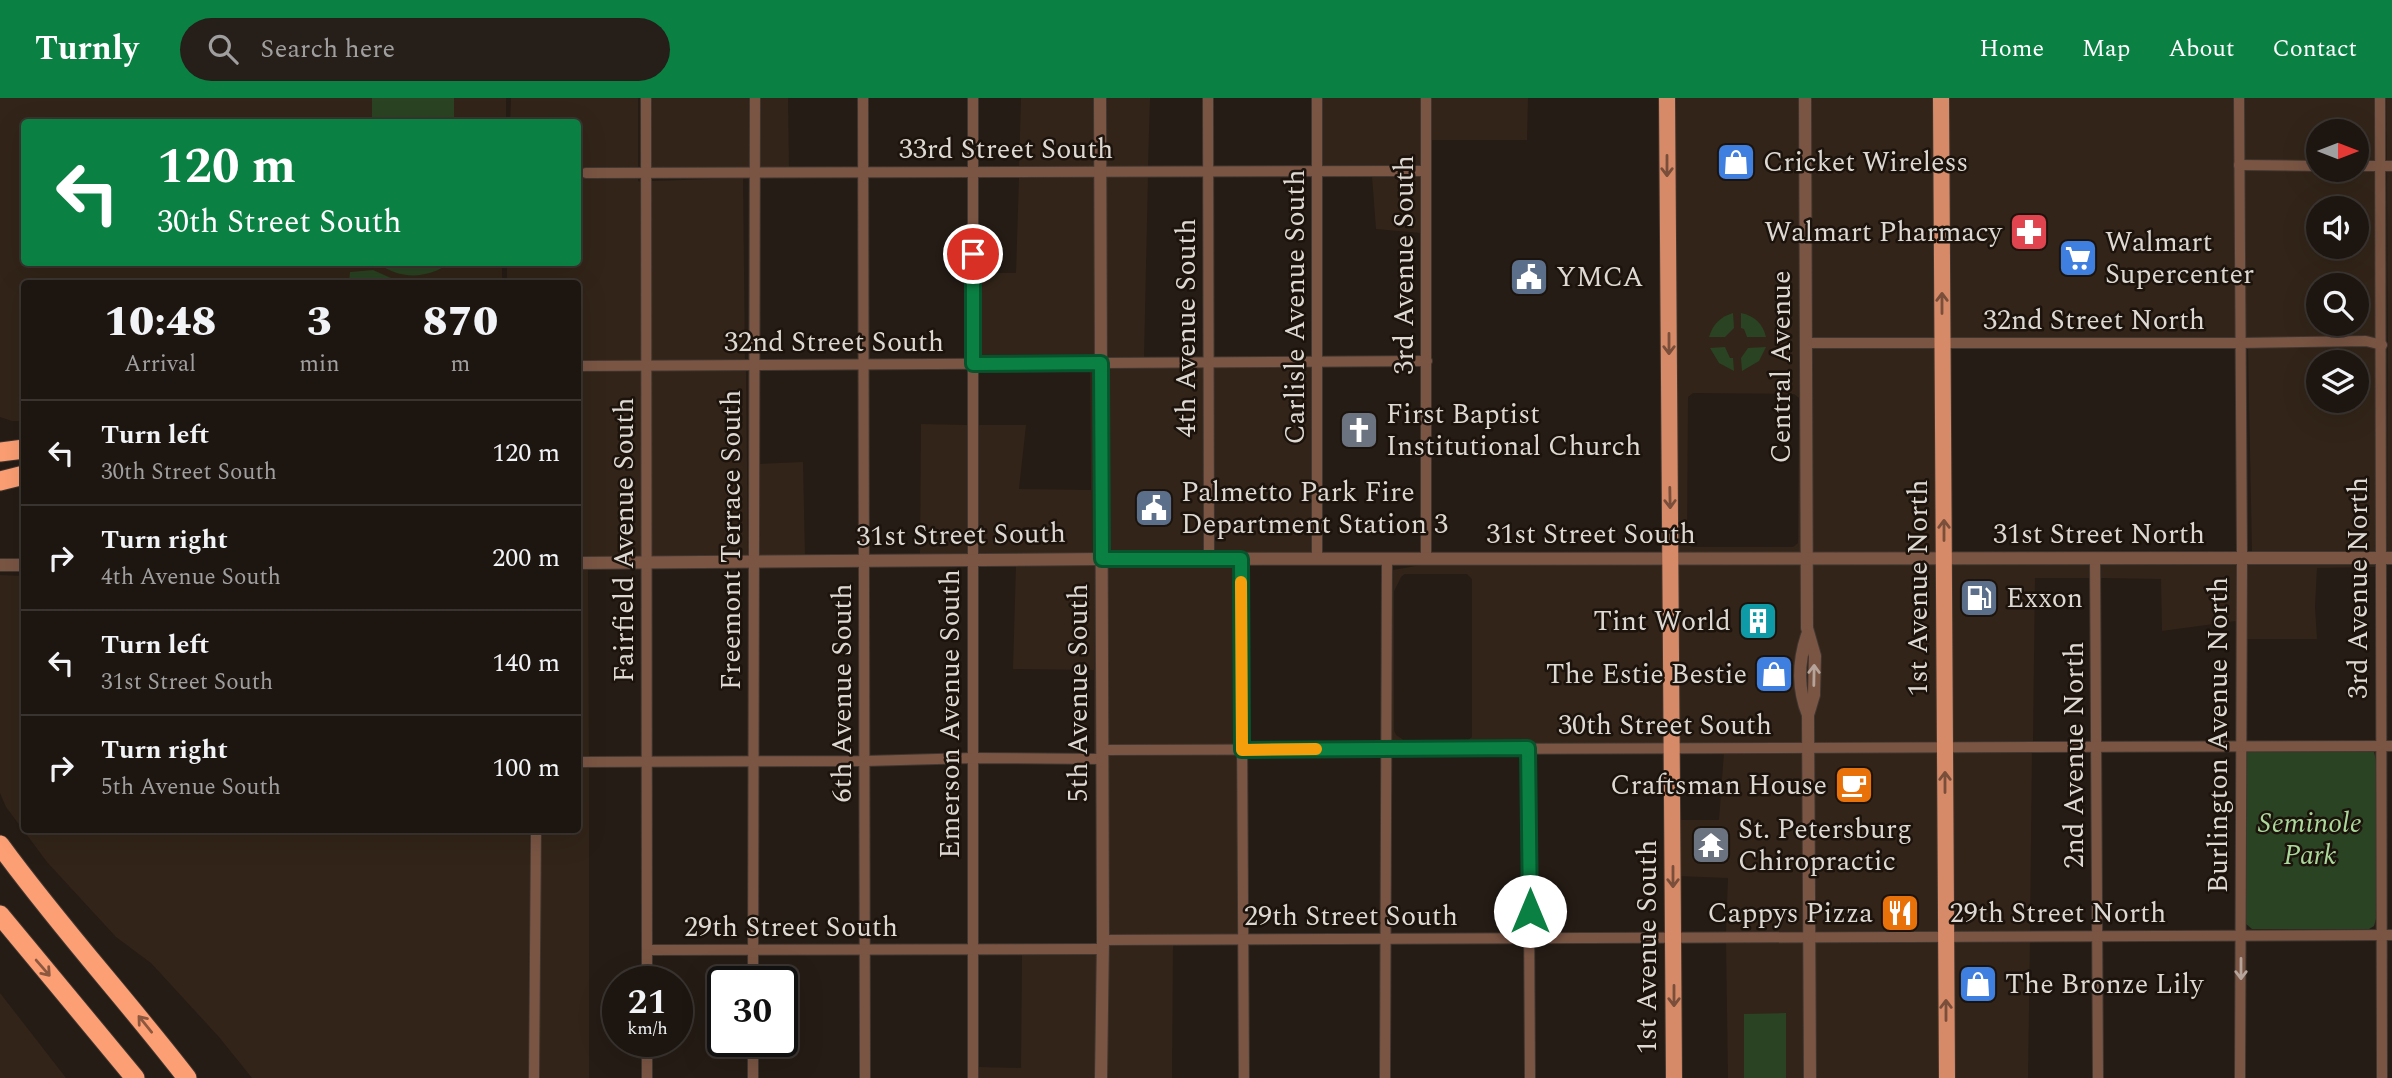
<!DOCTYPE html>
<style>
:root{--surface:#1c1510;--page:#251e19;--text:#f1f3f6;--muted:#a09f9f;--line:#3a3430;--accent:#0b8043}
body{margin:0;font-family:Spectral,serif;background:var(--page);color:var(--text);height:100vh;display:flex;flex-direction:column;font-size:26px;white-space:nowrap}
*{box-sizing:border-box;margin:0}
p{font-size:23px;color:var(--muted)}
.icon{flex:none;width:38px;height:38px;fill:none;stroke:currentColor;stroke-width:2;stroke-linecap:round;stroke-linejoin:round}
.map{position:relative;flex:1;overflow:hidden}
.panel{position:absolute;left:21px;top:182px;width:560px;height:553px;display:flex;flex-direction:column;background:var(--surface);border-radius:7px;box-shadow:0 7px 28px #0002,0 0 0 2px var(--line)}
.panel>*{flex:none}
.top-card{position:absolute;left:21px;top:21px;width:560px;height:147px;border-radius:7px;box-shadow:0 7px 28px #0002,0 0 0 2px var(--line);background:#0b8043;color:#fff;overflow:hidden}
.needle{width:46px;rotate:90deg}
.buttons{position:absolute;left:2306px;top:21px;display:grid;gap:14px}
.buttons a{display:grid;place-items:center;width:63px;height:63px;border-radius:50%;background:var(--surface);box-shadow:0 7px 28px #0002,0 0 0 2px var(--line);font-size:35px}
.speed{position:absolute;left:602px;top:868px;display:flex;gap:14px;font-size:35px;font-weight:700;text-align:center}
.speed>*{display:grid;place-content:center;width:91px;height:91px;border-radius:50%;background:var(--surface);box-shadow:0 7px 28px #0002,0 0 0 2px var(--line);line-height:1}
.speed small{font-size:18px;font-weight:400}
.speed .limit{border:4px solid #111;border-radius:10px;background:#fff;color:#111}
.pin{position:absolute;display:grid;place-items:center;width:60px;height:60px;color:#fff;margin:-30px;border:4px solid #fff;border-radius:50%;box-shadow:0 2px 7px #0007}
.me{position:absolute;width:77px;margin:-38px;rotate:0deg;stroke-linejoin:round;filter:drop-shadow(0 0 5px #0008)}
.turn{display:flex;align-items:center;gap:24px;height:147px;padding:0 21px;font-size:32px}
.turn .icon{width:91px;height:91px;stroke-width:2.5}
.turn b{display:block;font-size:49px;line-height:60px}
.eta{display:flex;justify-content:space-evenly;align-items:center;height:119px;text-align:center}
.eta b{font-size:42px;font-weight:800;line-height:49px}
ul{padding:0;list-style:none}
li{display:flex;align-items:center;gap:21px;height:105px;padding:0 21px;border-top:2px solid var(--line)}
li div{flex:1}
li b{display:block;font-size:26px}
li em{font-style:normal}
header{display:flex;align-items:center;gap:42px;box-sizing:border-box;height:98px;padding:0 35px;background:var(--accent);color:#fff}
header strong{font-size:33px}
nav{display:flex;gap:38px;margin-inline-start:auto;font-size:24px}
.search{width:490px;height:63px;background:var(--page);display:flex;align-items:center;gap:18px;box-sizing:border-box;padding:0 24px;border-radius:38px;color:var(--muted);font-size:26px}
.map>svg:first-child{display:block}
.built{fill:#322418;fill-rule:evenodd}
.green{fill:#2a4322}
.lines{fill:none;stroke-linecap:round;stroke-linejoin:round}
.minor-casing{stroke:#3f3630;stroke-width:12}
.tertiary-casing{stroke:#3f3630;stroke-width:14}
.primary-casing{stroke:#3f3630;stroke-width:18}
.motorway-casing{stroke:#3f3630;stroke-width:21}
.minor{stroke:#7a5544;stroke-width:10}
.tertiary{stroke:#7a5544;stroke-width:12}
.primary{stroke:#d78a67;stroke-width:16}
.motorway{stroke:#fd9f74;stroke-width:19}
.oneway{stroke:#794e3a}
.oneway2{stroke:#b6a49a}
.oneway3{stroke:#8c5940}
.route-casing{stroke:#07532c;stroke-width:18}
.route{stroke:#0b8043;stroke-width:12}
.slow{stroke:#f59e0b;stroke-width:12}
.labels{text-anchor:middle;dominant-baseline:central;stroke-width:5;stroke-linejoin:round;paint-order:stroke}
.street-label{font-size:28px;fill:#ded8d3;stroke:#1b130c}
.poi-label{font-size:28px;fill:#ded8d3;stroke:#1b130c;text-anchor:start}
.park-label{font-size:28px;font-style:italic;fill:#abd99b;stroke:#1b130c}
</style>
<header>
<strong>Turnly</strong>
<div class="search"><svg class="icon" aria-label="search" viewBox="0 0 24 24"><circle cx="10" cy="10" r="6"/><path d="M15 15l6 6"/></svg>Search here</div>
<nav><a>Home</a><a>Map</a><a>About</a><a>Contact</a></nav>
</header>
<div class="map">
<svg width="2392" height="980" viewBox="0 0 2392 980">
<rect width="100%" height="100%" fill="#251c15"/>
<g class="built">
<path d="M0,0h506v24h-482v140h478v21l-478,1v137h-12l-12,-4z"/>
<path d="M511,0h127v83l3,1v179h-63v-77h-71v-21l71,-1v-140h-68z"/>
<path d="M651,0h98v70h-97z"/>
<path d="M760,0h28l1,70h-29z"/>
<path d="M1021,0h74v69h-76z"/>
<path d="M1106,0h44l-2,69h-42z"/>
<rect x="1323" y="0" width="98" height="68"/>
<path d="M1432,0h96l-1,42h-95z"/>
<path d="M1672,0h128l1,456 -124,-1zM1693,295l101,1 5,4 -1,145 -5,4h-101l-5,-4 1,-146z"/>
<path d="M1811,0h125l1,240h-127z"/>
<path d="M1947,0h287l1,240h-287z"/>
<path d="M2244,0h131l1,63h-19v-30h-38v30h-74z"/>
<path d="M2386,0h6v63h-5z"/>
<path d="M2245,72l131,1v167l-10,-2 -120,2zM2319,110h38v39h-38zM2319,187h38v39h-38z"/>
<path d="M2387,73h5v382h-5l1,-210z"/>
<path d="M1421,77v58l-45,-4 -4,-53z"/>
<path d="M1148,78l-4,182h-37l-1,-181z"/>
<path d="M1019,79h76l1,181 -117,1v-86h37z"/>
<path d="M743,80l2,182 -93,1v-180z"/>
<path d="M2365,247l11,4v204h-124l-4,-205zM2319,264h38v39h-38z"/>
<path d="M1810,250h127v206h-125z"/>
<path d="M1203,269v187h-96v-186z"/>
<path d="M1214,269h98l-1,187h-97z"/>
<path d="M1090,270h6v186l-117,1v-130h47l-7,64 72,1z"/>
<path d="M746,272l2,187 -96,1v-187z"/>
<rect x="578" y="273" width="63" height="187"/>
<path d="M921,326l47,1v130h-48z"/>
<path d="M803,364l2,94 -46,1v-93z"/>
<path d="M1096,465l1,191h-3v-84l-81,-1 3,-105z"/>
<path d="M1107,465l128,1 2,181h-129z"/>
<path d="M1666,465l1,180 -277,1 3,-174 34,-6zM1405,476h62l5,5v158l-5,4h-62l-9,-6 -2,-5v-139l7,-14z"/>
<path d="M1677,465l124,1 1,71 -7,20v41l7,19v27l-124,2z"/>
<path d="M1939,465v178l-126,1 -1,-178z"/>
<path d="M1949,465h141v15h-55l-2,164 -83,-1z"/>
<path d="M2101,465h135v58l-74,10 -1,-52 -60,-1z"/>
<path d="M2247,465h129v4l-59,1 -2,39 2,32h-71z"/>
<path d="M578,470h10l1,190h-11z"/>
<path d="M0,477l24,1v254h506l-2,248h-276l-33,-41 -68,-74 -35,-26 -69,-75 -41,-55 -6,-14z"/>
<path d="M1939,653l1,180h-126l-1,-179z"/>
<path d="M1950,653h82l-2,180h-79z"/>
<path d="M1724,654h78l1,179 -77,1 2,-54 -50,-2v-56h41z"/>
<path d="M1108,657h129l1,180 -129,1z"/>
<path d="M578,669h11v311h-50l2,-248h37z"/>
<path d="M1803,843l1,137h-76l-2,-136z"/>
<path d="M1814,843h127v137h-126z"/>
<path d="M1952,843h78l-2,137h-76z"/>
<path d="M1109,847h64l-1,133h-65z"/>
<path d="M1022,856h76l-2,124h-117v-11l42,1z"/>
<path d="M0,895l66,85h-66z"/>
</g>
<g class="green">
<rect x="372" y="0" width="82" height="24"/>
<path d="M378,165l36,2 36,-2c-22,16 -51,17 -72,0z"/>
<path d="M373,172l29,13h-53l1,-11z"/>
<path d="M1733,215l1,15 -9,9h-16c4,-13 11,-20 24,-24z"/>
<path d="M1741,215c14,3 22,11 25,24h-19l-3,-8 -3,-1z"/>
<path d="M1725,249l5,11h3l1,13 -15,-8 -9,-15z"/>
<path d="M1766,249l-7,14 -17,10 -1,-13 7,-10z"/>
<path d="M2250,651h118l6,3 2,8v159l-2,7 -5,3h-117l-7,-6v-170z"/>
<path d="M1786,915v65h-42v-64z"/>
</g>
<g class="lines">
<g class="minor-casing">
<g id="minor">
<path d="M646,0l1,884"/>
<path d="M863,0l2,980"/>
<path d="M973,0v980"/>
<path d="M1208,0l1,461"/>
<path d="M2239,0l3,460 -2,520"/>
<path d="M2380,0l2,980"/>
<path d="M2239,67l80,1"/>
<path d="M2357,68h35"/>
<path d="M586,75l840,-2"/>
<path d="M1805,245h435l126,-2 16,4"/>
<path d="M578,268l849,-5"/>
<path d="M2095,460l3,520"/>
<path d="M1241,461l3,519"/>
<path d="M1317,461v-461"/>
<path d="M1426,461v-461"/>
<path d="M1528,650l2,330"/>
<path d="M1102,652l1290,-4"/>
<path d="M578,664l287,-1 108,-3 129,1"/>
<path d="M1103,842l1289,-5"/>
<path d="M647,852l456,-1"/>
<path d="M753,884l2,-884"/>
<path d="M647,943v37"/>
<path d="M534,980l2,-248"/>
<path d="M753,980v-37"/>
<path d="M1385,980l2,-519"/>
</g>
</g>
<g class="tertiary-casing">
<g id="tertiary">
<path d="M1100,0l3,842 -2,138"/>
<path d="M1805,0l2,530 8,28 -1,39 -6,20 2,363"/>
<path d="M578,465l524,-4 1290,-1"/>
<path d="M0,467h24"/>
<path d="M1807,537c-9,27 -10,53 1,80"/>
</g>
</g>
<g class="primary-casing">
<g id="primary">
<path d="M1667,0l7,980"/>
<path d="M1941,0l6,980"/>
</g>
</g>
<g class="motorway-casing">
<g id="motorway">
<path d="M0,354l24,-3"/>
<path d="M0,383l24,-6"/>
<path d="M0,747c59,81 126,154 187,233"/>
<path d="M0,817l135,163"/>
</g>
</g>
<use href="#minor" class="minor"/>
<use href="#tertiary" class="tertiary"/>
<use href="#primary" class="primary"/>
<use href="#motorway" class="motorway"/>
</g>
<defs><path id="oneway-shaft" d="M-6 0H5M1.5-3L5.5 0L1.5 3" fill="none" stroke-width="1.6" stroke-linecap="round" stroke-linejoin="round" transform="scale(1.75)"/></defs>
<g class="oneway">
<use href="#oneway-shaft" transform="translate(1667 68) rotate(90)"/>
<use href="#oneway-shaft" transform="translate(1942 205) rotate(-90)"/>
<use href="#oneway-shaft" transform="translate(1669 246) rotate(90)"/>
<use href="#oneway-shaft" transform="translate(1670 400) rotate(89)"/>
<use href="#oneway-shaft" transform="translate(1944 432) rotate(-90)"/>
<use href="#oneway-shaft" transform="translate(1945 684) rotate(-90)"/>
<use href="#oneway-shaft" transform="translate(1673 779) rotate(90)"/>
<use href="#oneway-shaft" transform="translate(1674 898) rotate(90)"/>
<use href="#oneway-shaft" transform="translate(1946 912) rotate(-90)"/>
</g>
<g class="oneway2">
<use href="#oneway-shaft" transform="translate(1814 577) rotate(-89)"/>
<use href="#oneway-shaft" transform="translate(2241 871) rotate(90)"/>
</g>
<g class="oneway3">
<use href="#oneway-shaft" transform="translate(43 870) rotate(49)"/>
<use href="#oneway-shaft" transform="translate(145 926) rotate(-129)"/>
</g>
<g class="lines">
<g class="route-casing">
<path id="route" d="M973,156v110l128,-1 1,196h139l1,191 286,-2 2,163"/>
</g>
<use href="#route" class="route"/>
<path class="slow" d="M1241,484l1,168 74,-1"/>
</g>
<defs>
<g id="shop-square" transform="scale(2.0125)"><rect x="-9" y="-9" width="18" height="18" rx="4" fill="#3f7fe0" stroke="#1b130c"/><path d="M-5-2.5h2.3a2.7 3.5 0 0 1 5.4 0H5L5.5 6h-11ZM-1.5-2.5h3a1.5 2.3 0 0 0-3 0Z" fill="#fff"/></g>
<g id="pharmacy-square" transform="scale(2.0125)"><rect x="-9" y="-9" width="18" height="18" rx="4" fill="#e0444e" stroke="#1b130c"/><path d="M-2-6h4v4h4v4h-4v4h-4v-4h-4v-4h4Z" fill="#fff"/></g>
<g id="supermarket-square" transform="scale(2.0125)"><rect x="-9" y="-9" width="18" height="18" rx="4" fill="#3f7fe0" stroke="#1b130c"/><path d="M-6-5.5h2.5l.6 2H6L4.5 2H-2.5L-4.4-4H-6ZM-1.5 3.2a1.3 1.3 0 1 0 .1 0ZM3 3.2a1.3 1.3 0 1 0 .1 0Z" fill="#fff"/></g>
<g id="civic-square" transform="scale(2.0125)"><rect x="-9" y="-9" width="18" height="18" rx="4" fill="#5c6f8a" stroke="#1b130c"/><path d="M-.6-6.5H3V-4.5H.6V-3L4-1V1h2V6H-6V1h2V-1L-.6-3ZM-1.2 2.5V6h2.4V2.5Z" fill="#fff"/></g>
<g id="church-square" transform="scale(2.0125)"><rect x="-9" y="-9" width="18" height="18" rx="4" fill="#6b7280" stroke="#1b130c"/><path d="M-1.2-6h2.4v3.5h3.3v2.4h-3.3V6h-2.4V-.1h-3.3v-2.4h3.3Z" fill="#fff"/></g>
<g id="fuel-square" transform="scale(2.0125)"><rect x="-9" y="-9" width="18" height="18" rx="4" fill="#5c6f8a" stroke="#1b130c"/><path d="M-5.5-6h7V0h2V4h1.3V-2.5L3-4.5l.8-.8L6-3V5H2.5V1h-1V6h-7ZM-4.2-4.7v3.2H.2V-4.7Z" fill="#fff"/></g>
<g id="building-square" transform="scale(2.0125)"><rect x="-9" y="-9" width="18" height="18" rx="4" fill="#0f9aa8" stroke="#1b130c"/><path d="M-4-6H4V6H1V3H-1V6H-4ZM-2.5-4.3h1.7v1.8h-1.7ZM.8-4.3h1.7v1.8H.8ZM-2.5-1h1.7V.8h-1.7ZM.8-1h1.7V.8H.8Z" fill="#fff"/></g>
<g id="cafe-square" transform="scale(2.0125)"><rect x="-9" y="-9" width="18" height="18" rx="4" fill="#e8710a" stroke="#1b130c"/><path d="M-5.5-4.5H6V0H3Q3 3.5 0 3.5H-2.5Q-5.5 3.5-5.5 0ZM3-3.2v2h1.7v-2ZM-6 4.5H4V6H-6Z" fill="#fff"/></g>
<g id="temple-square" transform="scale(2.0125)"><rect x="-9" y="-9" width="18" height="18" rx="4" fill="#6b7280" stroke="#1b130c"/><path d="M0-6L5-2H3V0L6.5 2.5H4V6H1.5V3h-3V6H-4V2.5H-6.5L-3 0V-2H-5Z" fill="#fff"/></g>
<g id="restaurant-square" transform="scale(2.0125)"><rect x="-9" y="-9" width="18" height="18" rx="4" fill="#e8710a" stroke="#1b130c"/><path d="M-5-6h1v4h1v-4h1v4h1v-4h1v5L-1.5 .5V6h-2V.5L-5-1ZM5-6V6H3V1.5H1.5Q1.5-4 5-6Z" fill="#fff"/></g>
</defs>
<g fill-rule="evenodd">
<use href="#shop-square" x="1736" y="64"/>
<use href="#pharmacy-square" x="2029" y="134"/>
<use href="#supermarket-square" x="2078" y="160"/>
<use href="#civic-square" x="1529" y="179"/>
<use href="#church-square" x="1359" y="332"/>
<use href="#civic-square" x="1154" y="410"/>
<use href="#fuel-square" x="1979" y="500"/>
<use href="#building-square" x="1758" y="523"/>
<use href="#shop-square" x="1774" y="576"/>
<use href="#cafe-square" x="1854" y="687"/>
<use href="#temple-square" x="1711" y="747"/>
<use href="#restaurant-square" x="1900" y="815"/>
<use href="#shop-square" x="1978" y="886"/>
</g>
<g class="labels">
<g class="street-label">
<text x="1006" y="51">33rd Street South</text>
<text transform="translate(1404 167) rotate(-90)">3rd Avenue South</text>
<text transform="translate(1295 209) rotate(-90)">Carlisle Avenue South</text>
<text x="2094" y="222">32nd Street North</text>
<text transform="translate(1186 230) rotate(-90)">4th Avenue South</text>
<text x="834" y="244">32nd Street South</text>
<text transform="translate(1781 269) rotate(-90)">Central Avenue</text>
<text x="1591" y="436">31st Street South</text>
<text x="2099" y="436">31st Street North</text>
<text transform="translate(961 437) rotate(-1)">31st Street South</text>
<text transform="translate(624 442) rotate(-90)">Fairfield Avenue South</text>
<text transform="translate(731 442) rotate(-90)">Freemont Terrace South</text>
<text transform="translate(1918 490) rotate(-90)">1st Avenue North</text>
<text transform="translate(2358 490) rotate(-90)">3rd Avenue North</text>
<text transform="translate(842 595) rotate(-90)">6th Avenue South</text>
<text transform="translate(1078 595) rotate(-90)">5th Avenue South</text>
<text transform="translate(950 616) rotate(-90)">Emerson Avenue South</text>
<text x="1665" y="627">30th Street South</text>
<text transform="translate(2218 637) rotate(-90)">Burlington Avenue North</text>
<text transform="translate(2074 657) rotate(-90)">2nd Avenue North</text>
<text x="2058" y="815">29th Street North</text>
<text x="1351" y="818">29th Street South</text>
<text x="791" y="829">29th Street South</text>
<text transform="translate(1647 849) rotate(-90)">1st Avenue South</text>
</g>
<g class="poi-label">
<text x="1763" y="64">Cricket Wireless</text>
<text x="2002" y="134" text-anchor="end">Walmart Pharmacy</text>
<text x="2105" y="144">Walmart<tspan x="2105" dy="32">Supercenter</tspan></text>
<text x="1556" y="179">YMCA</text>
<text x="1386" y="316">First Baptist<tspan x="1386" dy="32">Institutional Church</tspan></text>
<text x="1181" y="394">Palmetto Park Fire<tspan x="1181" dy="32">Department Station 3</tspan></text>
<text x="2006" y="500">Exxon</text>
<text x="1731" y="523" text-anchor="end">Tint World</text>
<text x="1747" y="576" text-anchor="end">The Estie Bestie</text>
<text x="1827" y="687" text-anchor="end">Craftsman House</text>
<text x="1738" y="731">St. Petersburg<tspan x="1738" dy="32">Chiropractic</tspan></text>
<text x="1873" y="815" text-anchor="end">Cappys Pizza</text>
<text x="2005" y="886">The Bronze Lily</text>
</g>
<g class="park-label">
<text x="2310" y="725">Seminole<tspan x="2310" dy="32">Park</tspan></text>
</g>
</g>
</svg>
<div class="buttons">
<a><svg class="needle" viewBox="-14 -14 28 28"><path d="M0-13l5 13h-10z" fill="#e53935"/><path d="M0 13l5-13h-10z" fill="#a09f9f"/></svg></a>
<a><svg class="icon" aria-label="sound" viewBox="0 0 24 24"><path d="M4 9h4l5-4v14l-5-4H4zM17 9q2 3 0 6"/></svg></a>
<a><svg class="icon" aria-label="search" viewBox="0 0 24 24"><circle cx="10" cy="10" r="6"/><path d="M15 15l6 6"/></svg></a>
<a><svg class="icon" aria-label="layers" viewBox="0 0 24 24"><path d="M12 4l9 5-9 5-9-5zM3 14l9 5 9-5"/></svg></a>
</div>
<div class="speed"><div>21<small>km/h</small></div><div class="limit">30</div></div>
<div class="pin" style="left:973px;top:156px;background:#d93025"><svg class="icon" aria-label="arrive" viewBox="0 0 24 24"><path d="M6 21V4h12l-3 4 3 4H6"/></svg></div>
<svg class="me" style="left:1530px;top:813px" viewBox="-20 -20 40 40"><circle r="19" fill="#fff"/><path d="M0-13L10 11 0 6-10 11z" fill="#0b8043"/></svg>
<div class="top-card">
<div class="turn"><svg class="icon" aria-label="left" viewBox="0 0 24 24"><path d="M17 20v-9H6M10 6l-5 5 5 5"/></svg><div><b>120 m</b>30th Street South</div></div>
</div>
<section class="panel">
<div class="eta">
<div><b>10:48</b><p>Arrival</p></div>
<div><b>3</b><p>min</p></div>
<div><b>870</b><p>m</p></div>
</div>
<ul>
<li><svg class="icon" aria-label="left" viewBox="0 0 24 24"><path d="M17 20v-9H6M10 6l-5 5 5 5"/></svg><div><b>Turn left</b><p>30th Street South</p></div><em>120 m</em></li>
<li><svg class="icon" aria-label="right" viewBox="0 0 24 24"><path d="M7 20v-9h11M14 6l5 5-5 5"/></svg><div><b>Turn right</b><p>4th Avenue South</p></div><em>200 m</em></li>
<li><svg class="icon" aria-label="left" viewBox="0 0 24 24"><path d="M17 20v-9H6M10 6l-5 5 5 5"/></svg><div><b>Turn left</b><p>31st Street South</p></div><em>140 m</em></li>
<li><svg class="icon" aria-label="right" viewBox="0 0 24 24"><path d="M7 20v-9h11M14 6l5 5-5 5"/></svg><div><b>Turn right</b><p>5th Avenue South</p></div><em>100 m</em></li>
</ul>
</section>
</div>
